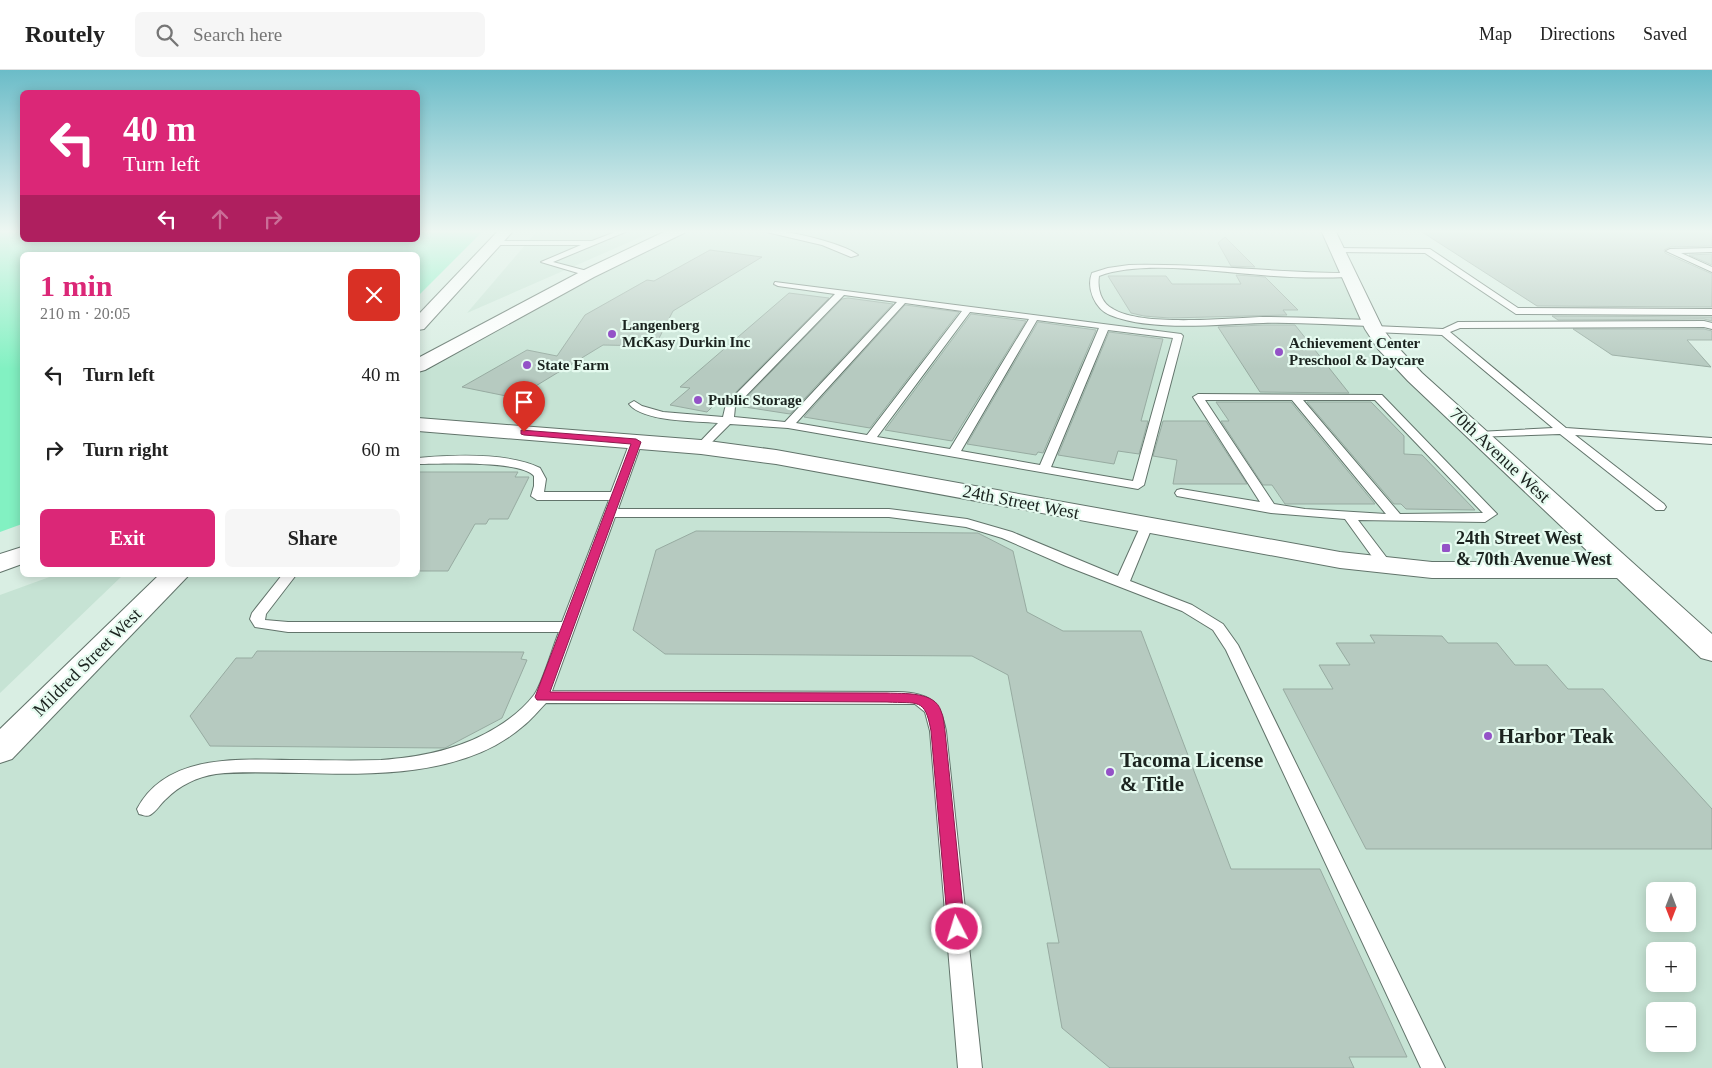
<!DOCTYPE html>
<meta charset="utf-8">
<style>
:root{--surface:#fff;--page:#f6f6f6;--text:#222;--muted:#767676;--line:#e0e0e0;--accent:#db2777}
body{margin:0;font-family:Georgia,serif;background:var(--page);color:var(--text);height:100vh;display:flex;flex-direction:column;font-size:19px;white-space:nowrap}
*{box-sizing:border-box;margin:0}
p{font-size:16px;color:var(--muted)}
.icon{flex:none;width:28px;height:28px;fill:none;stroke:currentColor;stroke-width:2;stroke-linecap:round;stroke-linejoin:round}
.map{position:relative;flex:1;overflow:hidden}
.side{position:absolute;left:20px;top:182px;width:400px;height:325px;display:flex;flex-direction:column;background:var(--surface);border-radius:8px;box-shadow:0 2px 12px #0003}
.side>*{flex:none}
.banner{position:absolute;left:20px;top:20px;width:400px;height:152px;border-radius:8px;box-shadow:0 2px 12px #0003;background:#db2777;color:#fff;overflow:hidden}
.needle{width:32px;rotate:180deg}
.tools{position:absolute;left:1646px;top:812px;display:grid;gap:10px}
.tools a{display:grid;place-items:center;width:50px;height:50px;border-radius:8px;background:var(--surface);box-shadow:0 2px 12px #0003;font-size:25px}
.pin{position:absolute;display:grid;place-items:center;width:42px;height:42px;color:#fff;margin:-51px -21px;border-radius:50% 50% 50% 0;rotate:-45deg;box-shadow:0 0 5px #0007}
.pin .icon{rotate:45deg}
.me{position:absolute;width:55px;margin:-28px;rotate:355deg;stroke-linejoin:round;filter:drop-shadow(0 0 4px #0008)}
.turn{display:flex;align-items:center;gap:18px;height:105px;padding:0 20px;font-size:22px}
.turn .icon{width:65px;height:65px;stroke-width:2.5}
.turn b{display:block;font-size:35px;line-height:42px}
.lanes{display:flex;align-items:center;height:48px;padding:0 20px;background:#0003;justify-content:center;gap:25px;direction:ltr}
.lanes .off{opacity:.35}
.round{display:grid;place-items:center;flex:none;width:52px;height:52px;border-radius:8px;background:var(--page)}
.overview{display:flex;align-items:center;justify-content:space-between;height:85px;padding:0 20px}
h1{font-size:30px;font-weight:700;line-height:38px;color:var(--accent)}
.action{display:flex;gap:10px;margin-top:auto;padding:10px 20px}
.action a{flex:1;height:58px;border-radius:8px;background:var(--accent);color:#fff;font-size:20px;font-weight:700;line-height:58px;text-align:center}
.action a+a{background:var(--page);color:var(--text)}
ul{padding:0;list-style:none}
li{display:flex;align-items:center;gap:15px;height:75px;padding:0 20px}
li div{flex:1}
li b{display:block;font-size:19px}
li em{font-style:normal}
header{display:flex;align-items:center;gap:30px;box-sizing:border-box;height:70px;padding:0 25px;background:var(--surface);border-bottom:1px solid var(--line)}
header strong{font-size:24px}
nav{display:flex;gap:28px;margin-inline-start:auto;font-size:18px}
.search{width:350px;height:45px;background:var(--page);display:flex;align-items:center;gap:12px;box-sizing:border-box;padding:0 18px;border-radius:8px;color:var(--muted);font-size:19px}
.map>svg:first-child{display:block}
.built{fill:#c6e3d4;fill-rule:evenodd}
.green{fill:#82f1c2}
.building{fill:#b6cac0;stroke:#97aba1}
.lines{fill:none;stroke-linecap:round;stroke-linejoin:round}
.service-casing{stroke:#62746b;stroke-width:2}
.tertiary-casing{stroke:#62746b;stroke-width:2}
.secondary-casing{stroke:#62746b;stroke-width:2}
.service{fill:#fff;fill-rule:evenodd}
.tertiary{fill:#fff;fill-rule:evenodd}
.secondary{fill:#fff;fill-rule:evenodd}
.route{fill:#db2777;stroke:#8e194d}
.poi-dot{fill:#9452c7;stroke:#e6fbf0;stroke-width:2}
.labels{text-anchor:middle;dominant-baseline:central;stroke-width:4.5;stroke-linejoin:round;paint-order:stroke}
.far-poi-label{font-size:15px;font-weight:bold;fill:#1b231f;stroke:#e6fbf0;text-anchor:start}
.street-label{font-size:18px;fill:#1b231f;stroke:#e6fbf0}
.poi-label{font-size:18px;font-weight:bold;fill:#1b231f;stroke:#e6fbf0;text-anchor:start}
.near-poi-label{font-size:21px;font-weight:bold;fill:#1b231f;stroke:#e6fbf0;text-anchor:start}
</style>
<header>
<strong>Routely</strong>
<div class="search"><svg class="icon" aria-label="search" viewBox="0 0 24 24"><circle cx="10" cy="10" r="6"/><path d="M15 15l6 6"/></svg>Search here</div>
<nav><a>Map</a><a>Directions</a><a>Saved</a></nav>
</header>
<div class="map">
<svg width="1712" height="998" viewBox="0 0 1712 998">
<rect width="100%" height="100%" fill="#d9eee3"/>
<g class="built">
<path d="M538,160h119l-190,83z"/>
<path d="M679,160h649l46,99 338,322v417h-1712v-319l175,-174h243v-209l75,-42zM1655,821h33v33h-33zM1655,881h33v33h-33zM1655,941h33v33h-33z"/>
<path d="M55,505h68l-123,118v-98z"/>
</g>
<path class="green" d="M0,160h22v10h396v-10h66l-66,66v-41h-396v269l-22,8z"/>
<g class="building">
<path d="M1419,160h293v16l-42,1 -6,3 1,3 47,21v33l-175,-1z"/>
<path d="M1225,167l30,30 -24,-1 -13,-23z"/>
<path d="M710,180l52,7 -89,54 -18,35 -52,-1 -87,53 -54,-11 65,-37 30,6 28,-41 62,-35 7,1z"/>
<path d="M1712,184v11l-23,-10z"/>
<path d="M1236,205l29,2 33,33h-15l4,5 -118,3 -25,-2 -13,-3 -23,-37h58l6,8h69z"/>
<path d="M789,223l40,5 -105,106 -7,-2 -10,10 -37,-7 20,-17 -10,-1z"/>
<path d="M848,228l45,6 -103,110 -52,-8 104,-107z"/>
<path d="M905,235l54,7 -89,116 -66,-11z"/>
<path d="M971,244l55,7 -74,120 -67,-11z"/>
<path d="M1552,246l160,1v4l-8,-2 -146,1z"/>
<path d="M1038,252l58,8 -53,123 -5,-1 -2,3 -69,-11z"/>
<path d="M1263,255h32l54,68 -89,-1 -42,-65z"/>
<path d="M1573,259h131l8,2v9h-25l24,27 -99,-12z"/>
<path d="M1109,262l54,7 -22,82h7l-9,33 -21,-3 -4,13 -56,-9z"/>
<path d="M1216,332h75l84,102h-90l-13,-19h-9l-42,-64h8z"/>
<path d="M1307,332h64l33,34v18l18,1 53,55 -69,-1 -5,-5h-7z"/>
<path d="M1163,351h43l41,63h-74l4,-24 -24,-4z"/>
<path d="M418,402h100l-3,5h14l-21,42h-19l-3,5h-11l-27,47h-30z"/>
<path d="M696,461l282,2 35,18 14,61 36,19h78l90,238h89l87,188h-58l5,11h-244l-48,-40 -15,-85h12l-51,-268 -36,-19 -307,-2 -32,-24 23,-80z"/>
<path d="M1370,565l72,1 6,7h49l18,22h32l21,24h35l109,120v40h-346l-83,-160h50l-14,-24h31l-14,-22h39z"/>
<path d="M257,581l267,1 -3,7 6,1 -25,58 -57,30 -235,-2 -20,-30 46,-58h16z"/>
</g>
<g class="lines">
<g class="service-casing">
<g id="service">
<path d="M620,160h10l-77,32 38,10 1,2 -4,2 -47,-14 40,-17h-86l-4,-2 4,-2h97z"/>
<path d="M758,160c21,-2 83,12 100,25l-7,2 -29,-12z"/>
<path d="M1335,178l95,1 88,59 194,1v6l-196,-1 -91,-61 -87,-1h-3z"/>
<path d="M1712,178v4l-31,1 31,14v5l-46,-21 4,-2z"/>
<path d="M1129,195c73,-2 146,8 220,8l4,2 -4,2c-29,1 -58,1 -88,-2 -46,-3 -119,-15 -162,1 -2,13 2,27 14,33 30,18 114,9 150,8 36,0 72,2 107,3l4,3 -4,3c-36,-1 -72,-4 -107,-3 -44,1 -112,9 -153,-8 -15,-6 -24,-27 -18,-42l16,-5z"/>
<path d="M775,212l406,52 2,2 -39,149 -6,4 -350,-61 -58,-4 -25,25 -4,1 -6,-3 23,-24c-22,-2 -75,-1 -89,-19l5,-3 8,5 21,6 60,5 3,-13 109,-110 -57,-8 -4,-2zM844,225l53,7 -112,120 -51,-5 1,-10zM905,233l57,8 -95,124 -71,-12zM970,242l59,7 -79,130 -73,-12zM1037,250l62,8 -59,137 -79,-14zM1108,260l65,8 -40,143 -82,-14z"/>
<path d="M1704,251l8,2v6l-8,-2 -244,1 -10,4 116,96 146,10v6l-137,-9 89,69 2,3 -2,3h-8l-96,-76 -86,3 -2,-2 2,-2 4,-1 75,-4 -111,-93 -68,-3 -5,-3 5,-3 69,3 15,-7z"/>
<path d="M1198,324l184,1 115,119 -12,8 -127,-2 35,46 -7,4 -5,-1 -36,-50 -74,-6 -94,-17 -2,-3 2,-3 4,-1 79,13 -67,-105zM1205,330h87l94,114 -81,-5 -31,-5zM1303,330h72l108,113 -83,1z"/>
<path d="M636,369l6,3 -24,67h271l78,10 45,13 106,44 23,-51 6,-4 5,1 1,3 -23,56 62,24 31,19 15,21 207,423h-24l-195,-418 -13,-20 -31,-19 -116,-45 -64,-28 -36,-11 -77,-10h-274l-63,174 346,1c31,1 42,8 48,39l36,337h-24l-28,-337 -5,-19 -10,-8 -369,-1c-8,8 -15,17 -24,24 -58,50 -151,48 -222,46 -28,0 -56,-2 -84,1 -19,3 -36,11 -50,25 -5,4 -10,13 -16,16 -4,2 -6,0 -11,-1l-2,-5c29,-55 101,-50 153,-49 31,0 61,1 91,0 41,-3 81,-11 116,-33 13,-8 27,-19 37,-32 8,-10 19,-49 25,-63h-271l-33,-5 -5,-8 2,-6 30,-38h14l-30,39 -1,6 23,2h274l47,-122h-72l-6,-4 3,-10v-10c-13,-16 -94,-12 -116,-12v-6c35,-3 90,-6 122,10l6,11 -2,13h67l19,-50z"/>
</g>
</g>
<g class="tertiary-casing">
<g id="tertiary">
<path d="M499,160h15l-90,99 -6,1v-15z"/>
<path d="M1321,160h14l48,99 9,12 30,32 290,261v27l-11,-3 -84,-80h-185l-92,-10 -564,-104 -75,-10 -283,-23v-13l283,22 75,10 564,102 92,10h167l-191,-181 -30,-32 -13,-20z"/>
</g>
</g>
<g class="secondary-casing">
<g id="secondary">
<path d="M668,160h18l-2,3 -90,44 -169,93 -7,2v-14l164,-87z"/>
<path d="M22,477v17l-22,8v-18z"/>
<path d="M159,505h30l-177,184 -12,4v-34z"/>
</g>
</g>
<use href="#service" class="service"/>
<use href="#tertiary" class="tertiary"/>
<use href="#secondary" class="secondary"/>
</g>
<linearGradient id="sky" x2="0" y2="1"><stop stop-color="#6bbcc8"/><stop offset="0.54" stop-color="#eef7f2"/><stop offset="1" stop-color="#eef7f2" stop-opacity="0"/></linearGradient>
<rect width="1712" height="299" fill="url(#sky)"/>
<path class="route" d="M521,360l115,9 5,3 -91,250 337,1c17,1 48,-2 54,18 3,6 3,14 4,20l20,198 -2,6 -6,2 -6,-2 -3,-6 -17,-198c-6,-34 -13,-27 -44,-29l-350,-2 -2,-3 96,-253 -107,-9 -3,-1z"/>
<g class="poi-dot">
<circle cx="612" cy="264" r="5"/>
<circle cx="1279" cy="282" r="5"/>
<circle cx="527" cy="295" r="5"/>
<circle cx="698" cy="330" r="5"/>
<rect x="1441" y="473" width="10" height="10" rx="2.5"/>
<circle cx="1488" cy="666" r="5"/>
<circle cx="1110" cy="702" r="5"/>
</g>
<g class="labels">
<g class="far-poi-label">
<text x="622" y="255">Langenberg<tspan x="622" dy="17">McKasy Durkin Inc</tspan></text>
<text x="1289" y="273">Achievement Center<tspan x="1289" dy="17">Preschool &amp; Daycare</tspan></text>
<text x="537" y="295">State Farm</text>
<text x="708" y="330">Public Storage</text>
</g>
<g class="street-label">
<text transform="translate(1500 385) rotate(43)">70th Avenue West</text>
<text transform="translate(1021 432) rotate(11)">24th Street West</text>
<text transform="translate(87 592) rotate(-45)">Mildred Street West</text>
</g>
<g class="poi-label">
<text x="1456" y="468">24th Street West<tspan x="1456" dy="21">&amp; 70th Avenue West</tspan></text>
</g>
<g class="near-poi-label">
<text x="1498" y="666">Harbor Teak</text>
<text x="1120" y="690">Tacoma License<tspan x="1120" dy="24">&amp; Title</tspan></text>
</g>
</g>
</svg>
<div class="tools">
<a><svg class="needle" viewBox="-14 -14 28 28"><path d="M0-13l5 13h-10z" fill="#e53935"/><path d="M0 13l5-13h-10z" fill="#767676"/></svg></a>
<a>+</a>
<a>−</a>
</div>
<div class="pin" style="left:524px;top:362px;background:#d93025"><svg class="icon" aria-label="arrive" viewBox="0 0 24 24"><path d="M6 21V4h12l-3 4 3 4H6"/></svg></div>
<svg class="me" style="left:957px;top:859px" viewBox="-20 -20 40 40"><circle r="17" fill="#db2777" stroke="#fff" stroke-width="3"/><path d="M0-11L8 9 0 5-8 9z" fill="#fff"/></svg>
<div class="banner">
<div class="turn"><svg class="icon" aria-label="left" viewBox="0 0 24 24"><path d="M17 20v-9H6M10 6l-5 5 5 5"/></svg><div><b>40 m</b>Turn left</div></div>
<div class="lanes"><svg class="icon" aria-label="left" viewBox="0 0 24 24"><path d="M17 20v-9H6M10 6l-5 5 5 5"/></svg><svg class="icon off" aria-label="ahead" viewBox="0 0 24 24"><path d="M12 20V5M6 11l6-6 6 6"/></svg><svg class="icon off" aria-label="right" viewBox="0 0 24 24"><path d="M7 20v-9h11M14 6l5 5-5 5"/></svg></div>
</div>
<section class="side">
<div class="overview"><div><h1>1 min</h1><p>210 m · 20:05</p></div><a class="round" style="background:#d93025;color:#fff"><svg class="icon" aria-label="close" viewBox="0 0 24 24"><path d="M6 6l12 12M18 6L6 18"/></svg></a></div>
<ul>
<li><svg class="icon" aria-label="left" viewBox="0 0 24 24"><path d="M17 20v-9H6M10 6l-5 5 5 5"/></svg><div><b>Turn left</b></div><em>40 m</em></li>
<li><svg class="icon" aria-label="right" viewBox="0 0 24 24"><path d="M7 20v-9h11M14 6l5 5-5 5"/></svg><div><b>Turn right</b></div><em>60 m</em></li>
</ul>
<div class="action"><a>Exit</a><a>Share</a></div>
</section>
</div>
